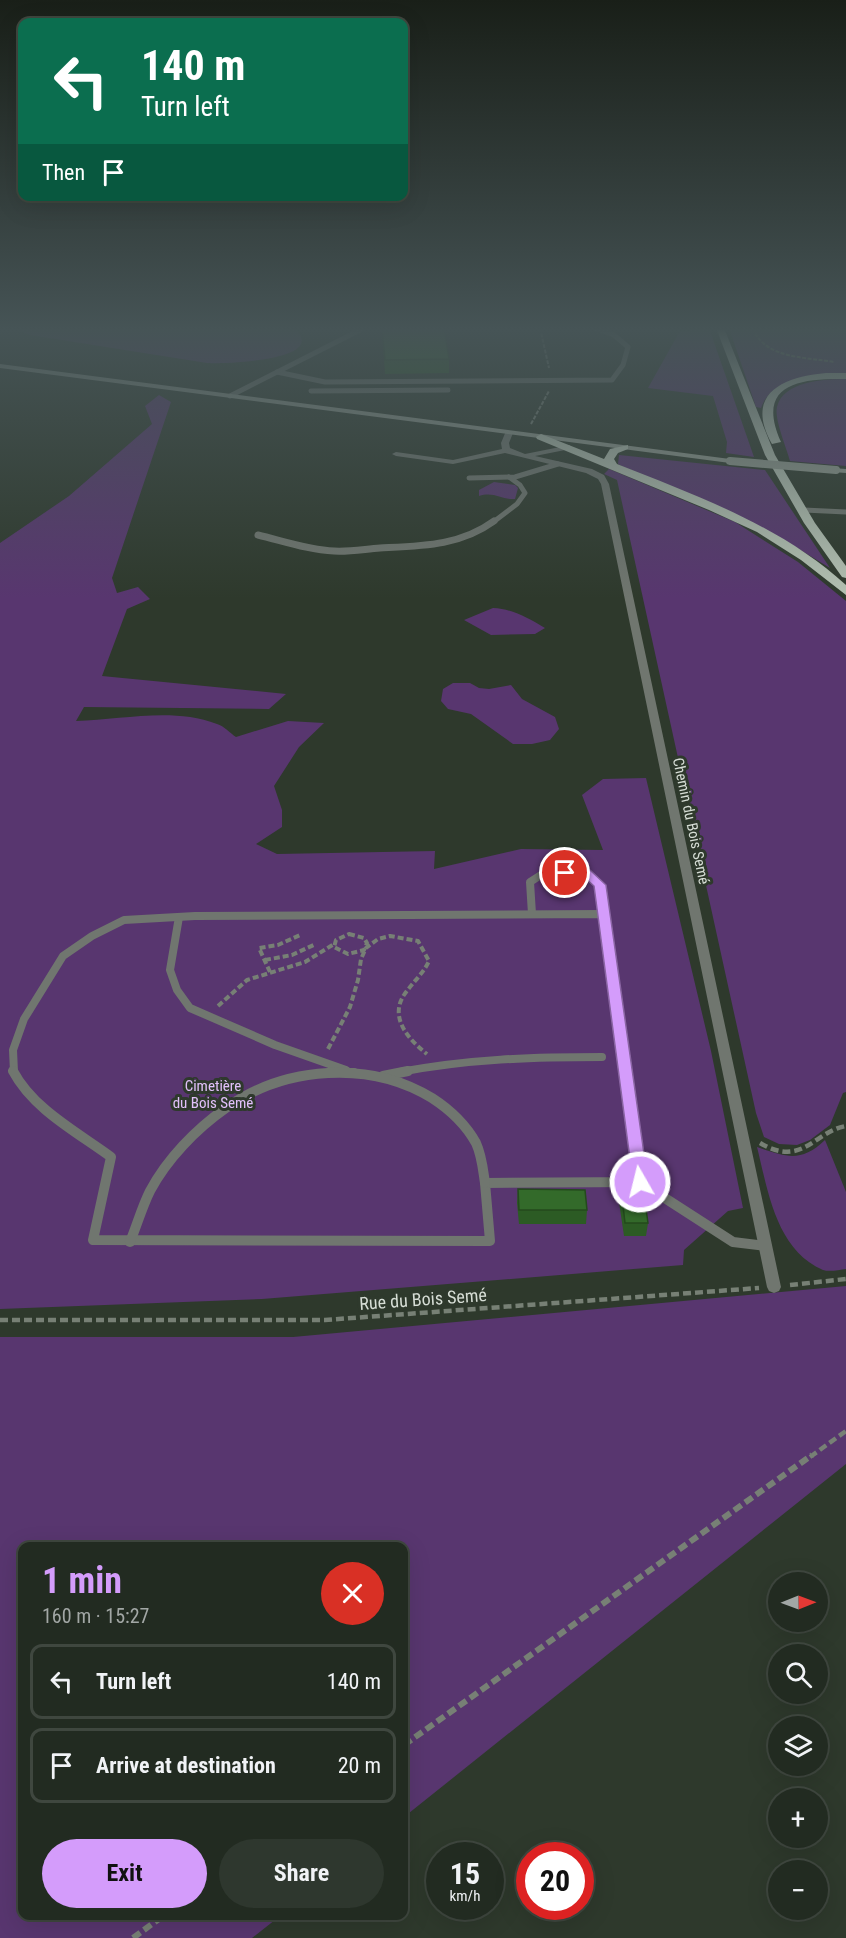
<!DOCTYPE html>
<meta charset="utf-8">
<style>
:root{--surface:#222b21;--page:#2e372e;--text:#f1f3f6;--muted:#a2a7a5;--line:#3f473f;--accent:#d49cfb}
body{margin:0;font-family:"Roboto Condensed",sans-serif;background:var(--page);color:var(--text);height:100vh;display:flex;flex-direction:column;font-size:22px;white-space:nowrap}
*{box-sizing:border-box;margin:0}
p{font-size:20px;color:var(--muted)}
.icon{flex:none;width:33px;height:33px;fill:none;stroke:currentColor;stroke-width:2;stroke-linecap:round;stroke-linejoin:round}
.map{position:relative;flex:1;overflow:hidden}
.details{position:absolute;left:18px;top:1542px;width:390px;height:378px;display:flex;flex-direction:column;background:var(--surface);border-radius:12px;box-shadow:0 6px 24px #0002,0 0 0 2px var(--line)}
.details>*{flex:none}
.banner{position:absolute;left:18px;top:18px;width:390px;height:183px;border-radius:12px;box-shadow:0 6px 24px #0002,0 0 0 2px var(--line);background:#0b6e4f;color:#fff;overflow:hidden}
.needle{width:39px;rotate:89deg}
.buttons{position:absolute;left:768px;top:1572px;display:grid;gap:12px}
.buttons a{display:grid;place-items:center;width:60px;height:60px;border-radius:50%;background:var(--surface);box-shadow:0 6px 24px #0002,0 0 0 2px var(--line);font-size:30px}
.speed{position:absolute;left:426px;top:1842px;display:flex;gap:12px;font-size:30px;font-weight:700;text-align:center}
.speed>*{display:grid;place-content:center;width:78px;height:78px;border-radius:50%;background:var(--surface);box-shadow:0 6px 24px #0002,0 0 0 2px var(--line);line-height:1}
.speed small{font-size:15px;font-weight:400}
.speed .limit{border:9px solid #d22;background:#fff;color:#111}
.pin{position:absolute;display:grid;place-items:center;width:51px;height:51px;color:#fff;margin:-26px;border:3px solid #fff;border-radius:50%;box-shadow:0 2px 6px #0007}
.me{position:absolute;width:66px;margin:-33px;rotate:352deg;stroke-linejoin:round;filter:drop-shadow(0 0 4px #0008)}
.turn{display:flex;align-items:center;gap:21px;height:126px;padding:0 24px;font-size:27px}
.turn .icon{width:78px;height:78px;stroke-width:2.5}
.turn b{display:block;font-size:42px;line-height:51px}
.then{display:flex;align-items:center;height:57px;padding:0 24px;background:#0003;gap:12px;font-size:22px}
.round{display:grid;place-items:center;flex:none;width:63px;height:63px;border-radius:32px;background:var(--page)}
.overview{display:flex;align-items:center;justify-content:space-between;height:102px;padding:0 24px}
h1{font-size:36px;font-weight:700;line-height:45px;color:var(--accent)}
.primary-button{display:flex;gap:12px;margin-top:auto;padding:12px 24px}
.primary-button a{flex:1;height:69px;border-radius:36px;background:var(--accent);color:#111;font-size:24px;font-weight:700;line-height:69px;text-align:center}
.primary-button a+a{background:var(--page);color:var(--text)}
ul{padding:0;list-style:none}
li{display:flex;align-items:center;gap:18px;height:75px;margin:0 12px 9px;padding:0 12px;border:3px solid var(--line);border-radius:12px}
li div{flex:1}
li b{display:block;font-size:22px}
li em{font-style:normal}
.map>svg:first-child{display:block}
.green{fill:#58366f}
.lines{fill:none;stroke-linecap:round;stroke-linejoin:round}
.path-far3{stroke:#778075;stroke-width:2;stroke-dasharray:4 1.5;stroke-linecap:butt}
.path-far2{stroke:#778075;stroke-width:4;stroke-dasharray:6 3;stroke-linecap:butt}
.path-far1{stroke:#778075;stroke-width:4.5;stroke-dasharray:8 4;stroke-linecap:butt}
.path{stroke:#778075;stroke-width:6;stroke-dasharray:9 4.5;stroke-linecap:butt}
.service-far3{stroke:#70766f;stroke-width:5}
.service-far2{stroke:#70766f;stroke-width:7}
.service-far1{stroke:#70766f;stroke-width:8}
.service{stroke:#70766f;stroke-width:10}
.minor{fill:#70766f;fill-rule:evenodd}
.secondary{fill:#919a8f;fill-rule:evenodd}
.trunk{fill:#b5c2b3;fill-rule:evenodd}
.secondary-bridge{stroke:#919a8f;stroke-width:8}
.wall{fill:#2c5b24}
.building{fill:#336a2a;stroke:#244a1d;stroke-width:1.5}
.route{fill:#d49cfb;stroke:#8a65a3;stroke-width:1.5}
.labels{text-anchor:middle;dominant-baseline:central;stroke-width:6;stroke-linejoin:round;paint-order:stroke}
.street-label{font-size:15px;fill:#d6ddd5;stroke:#2e392c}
.park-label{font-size:15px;fill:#e1c0fa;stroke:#2e392c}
.near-street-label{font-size:18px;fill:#d6ddd5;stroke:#2e392c}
</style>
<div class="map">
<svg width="846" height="1938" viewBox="0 0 846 1938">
<rect width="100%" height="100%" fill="#2e392c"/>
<g class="green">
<path d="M18,328h288h-12c38,33 -73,36 -87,35l-177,-28 -12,-5z"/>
<path d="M688,328h21l45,129 -28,-4 1,-11 -14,-46 -65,-8 32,-57 9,1z"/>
<path d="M729,328h117v46c-28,4 -74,1 -85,34l-5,-1z"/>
<path d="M846,379v87l-56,-5c-3,-12 -16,-42 -13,-54 6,-26 48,-28 69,-28z"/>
<path d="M159,395l12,7 -59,176 5,15 21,-6 12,12 -23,10 -25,67 184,18 -17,15 -185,-2 -8,14c46,-1 96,-14 141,3 7,2 13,9 19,13l52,-16 36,2 -25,24 -25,39 8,24v17l-26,17 21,10 158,-3 -1,18 87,-20 82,1 -21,-55 21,-16 43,-1 65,273 32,157 -15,3 -44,39 -1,15 -421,34 -262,10v-766l69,-47 83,-72 -7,-18z"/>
<path d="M619,455l146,15 65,98 -46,-28 -56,-29 -99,-41 -11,-6z"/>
<path d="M609,469l126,53 63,40 48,39v491l-3,1 -13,32 -20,15 -13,5 -18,-1 -15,-7 -8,-24 -139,-633 -13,-6z"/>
<path d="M494,482l21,3 3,3 -3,11c-13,1 -21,-8 -36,-3v-6z"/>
<path d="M493,608c20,1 35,10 52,20l-10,6 -44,1 -27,-15z"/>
<path d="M453,683h17l9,5 10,1 22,-4 11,14 33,18 4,12 -9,11 -18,4h-19l-42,-30 -23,-5 -7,-8 2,-12z"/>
<path d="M825,1140l21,52v77c-7,1 -17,3 -23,1 -47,-20 -55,-79 -66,-123 29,10 44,16 68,-7z"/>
<path d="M846,1286v178l-442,353v-271h-382v370h258l-28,22h-252v-601h293z"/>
</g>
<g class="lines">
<g class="path-far3">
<path d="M540,328l9,40"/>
<path d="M753,328c11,31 53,29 81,34"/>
<path d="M531,424l18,-33"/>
</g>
<g class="path-far2">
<path d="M349,934l15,4 3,5 -3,7 -16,4 -14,-7 2,-7z"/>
<path d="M265,960l27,-5 24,-11"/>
<path d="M270,972l-11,-24 19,-3 22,-10"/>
<path d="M218,1006l29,-26 58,-18 29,-18"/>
<path d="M328,1049l22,-42 8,-27 3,-21 5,-11 12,-9 12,-3 28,5 11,20c-6,13 -17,22 -25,34 -15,23 5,45 23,59"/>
</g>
<g class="path-far1">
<path d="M760,1143c43,25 53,-11 86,-17"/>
<path d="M790,1285l56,-6"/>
<path d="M0,1320h325l434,-32"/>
<path d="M810,1457l36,-26"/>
</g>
<g class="path">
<path d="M404,1745l408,-290"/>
<path d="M133,1938l30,-22"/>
</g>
<g class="service-far3">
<path d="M277,372l48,10 287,-2 11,-15 5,-18 -14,-12 -20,-7"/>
<path d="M311,391l137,-1"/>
<path d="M230,396l134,-68"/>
<path d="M469,478l46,-1 43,-13"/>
<path d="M804,510l42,2"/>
<path d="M492,523l25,-19 8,-11 -5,-8 -11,-8"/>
</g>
<path class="service-far2" d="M258,535c25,6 51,15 76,16 15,1 31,-2 46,-3 41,-2 80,-2 114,-27"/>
<g class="service-far1">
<path d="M532,914l-2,-32 14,-9 42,-1 14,13 4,29"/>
<path d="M179,917l-9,53 7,20 13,18 85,37 71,25"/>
<path d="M14,1072l-1,-22 11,-31 39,-63 29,-20 32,-16 71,-4 409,-2 21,158"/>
<path d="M344,1072h10"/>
<path d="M400,1072c69,-13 132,-15 202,-15"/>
</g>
<g class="service">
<path d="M13,1071c20,38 64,61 98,86l-18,83 397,1 -5,-58 155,-1 -15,-111"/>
<path d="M383,1076l25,-5"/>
<path d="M640,1182l93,60 33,4"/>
<path d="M130,1242c7,-17 12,-35 20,-51 17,-32 46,-62 76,-83 59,-42 144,-48 206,-10 17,11 34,27 44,45 6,13 7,27 9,40"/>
</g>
<path class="minor" d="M506,431l7,2 -4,10 1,5 15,6 45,-9v4l-35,7 57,13 12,6 5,9 172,803 -2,4 -5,2 -5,-2 -2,-4 -166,-803 -3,-5 -12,-6 -81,-20 -52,11 -57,-8 -4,-2 4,-2 57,8 49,-11 -1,-6z"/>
<g class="secondary">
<path d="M0,364l730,95 4,2 -4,2 -730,-95z"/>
<path d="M833,468l13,1v4l-13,-1z"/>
</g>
<g class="trunk">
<path d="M716,328h8l51,127 40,68 31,43v12l-4,-1 -38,-54 -39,-68z"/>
<path d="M826,373h20v6c-47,-1 -91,5 -65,63l-9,2c-28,-50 10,-67 54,-71z"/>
<path d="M541,434l63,25 6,-10 18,-4v4l-10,4 -4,6 3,5c81,32 164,62 229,121v10l-45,-35 -44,-28 -48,-22 -172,-71 -1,-2z"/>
</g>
<path class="secondary-bridge" d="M730,461l106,9"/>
</g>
<g class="wall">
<path d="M382,328l67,31v14l-64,1z"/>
<path d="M621,1188l27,35 -2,13h-22l-5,-34z"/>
<path d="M518,1189l69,21 -1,14h-67l-2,-21z"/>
</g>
<g class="building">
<path d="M382,328h62l5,31 -64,1z"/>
<path d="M621,1188h22l5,35h-23z"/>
<path d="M518,1189l67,1 2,20h-68z"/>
</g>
<linearGradient id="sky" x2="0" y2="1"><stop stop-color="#191f18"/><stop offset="0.55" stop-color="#465456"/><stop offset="1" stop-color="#465456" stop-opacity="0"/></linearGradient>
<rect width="846" height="599" fill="url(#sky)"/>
<path class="route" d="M586,868l4,2 16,15 42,297 -2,4h-11l-2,-4 -39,-296 -11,-10h-18l-6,-3 6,-4z"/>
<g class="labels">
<g class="street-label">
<text transform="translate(691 821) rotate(78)">Chemin du Bois Semé</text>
</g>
<g class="park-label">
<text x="213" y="1086">Cimetière<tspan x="213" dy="17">du Bois Semé</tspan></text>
</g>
<g class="near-street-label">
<text transform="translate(423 1299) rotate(-4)">Rue du Bois Semé</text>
</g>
</g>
</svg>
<div class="buttons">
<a><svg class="needle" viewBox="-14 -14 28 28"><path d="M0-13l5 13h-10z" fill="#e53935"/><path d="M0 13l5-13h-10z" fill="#a2a7a5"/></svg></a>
<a><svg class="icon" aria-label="search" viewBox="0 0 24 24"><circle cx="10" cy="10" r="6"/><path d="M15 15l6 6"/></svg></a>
<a><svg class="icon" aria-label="layers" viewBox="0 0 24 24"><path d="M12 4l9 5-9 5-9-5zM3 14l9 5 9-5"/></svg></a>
<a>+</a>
<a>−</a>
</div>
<div class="speed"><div>15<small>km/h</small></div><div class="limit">20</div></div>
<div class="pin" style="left:565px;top:873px;background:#d93025"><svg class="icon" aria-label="arrive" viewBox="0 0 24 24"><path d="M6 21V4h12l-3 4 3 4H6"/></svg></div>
<svg class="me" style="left:640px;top:1182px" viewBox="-20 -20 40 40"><circle r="17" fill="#d49cfb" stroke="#fff" stroke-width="3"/><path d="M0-11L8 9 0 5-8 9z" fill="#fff"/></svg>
<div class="banner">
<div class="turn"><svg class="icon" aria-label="left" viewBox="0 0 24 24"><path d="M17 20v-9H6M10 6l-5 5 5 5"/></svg><div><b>140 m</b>Turn left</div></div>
<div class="then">Then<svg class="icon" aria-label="arrive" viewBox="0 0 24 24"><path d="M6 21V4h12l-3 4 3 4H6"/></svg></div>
</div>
<section class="details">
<div class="overview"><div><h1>1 min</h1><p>160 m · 15:27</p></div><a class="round" style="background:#d93025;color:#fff"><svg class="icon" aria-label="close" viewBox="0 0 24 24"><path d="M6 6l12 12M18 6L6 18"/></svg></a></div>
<ul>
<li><svg class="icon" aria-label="left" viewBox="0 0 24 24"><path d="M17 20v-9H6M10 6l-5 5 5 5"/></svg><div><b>Turn left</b></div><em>140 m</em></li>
<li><svg class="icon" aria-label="arrive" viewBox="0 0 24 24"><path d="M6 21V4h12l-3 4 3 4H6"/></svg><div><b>Arrive at destination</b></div><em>20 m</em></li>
</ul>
<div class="primary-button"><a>Exit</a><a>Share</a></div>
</section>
</div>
